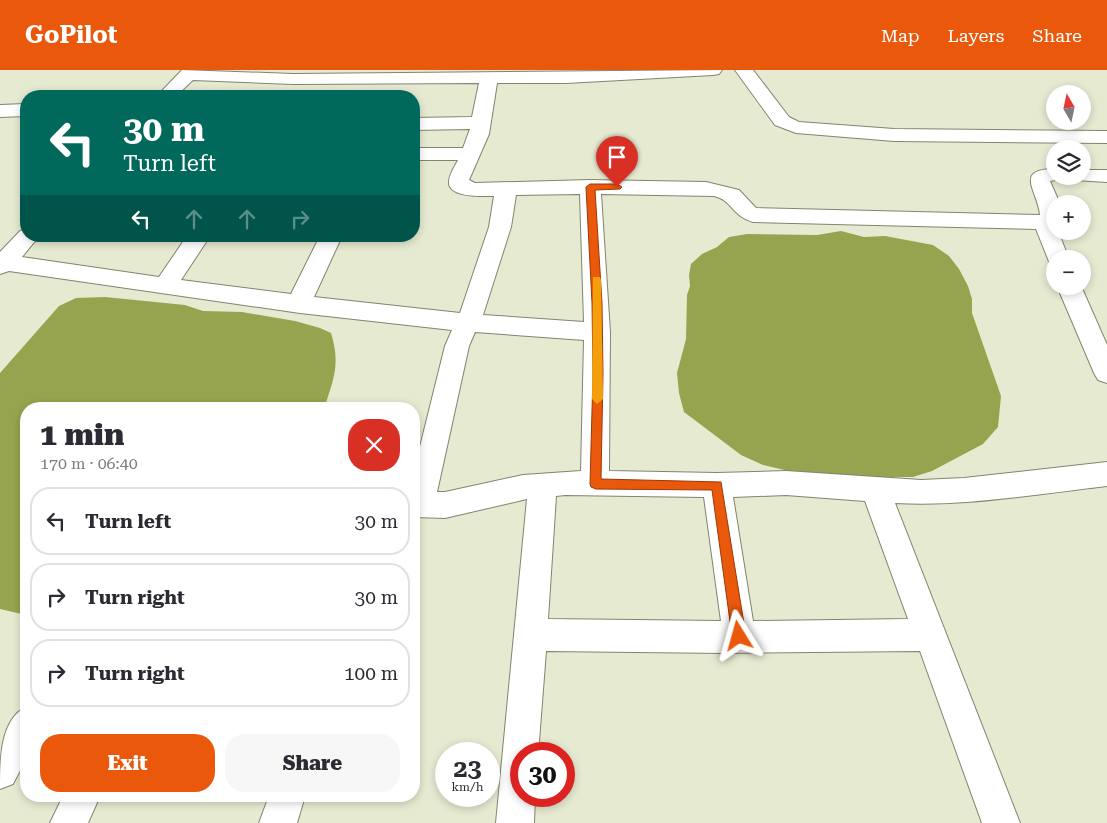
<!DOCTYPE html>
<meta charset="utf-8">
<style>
:root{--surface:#fff;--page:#f7f7f7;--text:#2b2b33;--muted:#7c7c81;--line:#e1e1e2;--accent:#ea580c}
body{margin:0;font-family:"Roboto Serif",serif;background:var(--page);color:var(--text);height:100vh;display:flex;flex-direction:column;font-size:19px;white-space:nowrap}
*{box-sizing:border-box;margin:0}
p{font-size:16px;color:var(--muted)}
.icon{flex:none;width:28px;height:28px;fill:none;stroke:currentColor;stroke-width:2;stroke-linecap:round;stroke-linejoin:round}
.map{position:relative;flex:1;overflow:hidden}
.side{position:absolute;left:20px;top:332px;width:400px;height:400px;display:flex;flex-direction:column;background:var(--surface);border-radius:20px;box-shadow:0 2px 8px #0003}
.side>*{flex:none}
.hud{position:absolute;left:20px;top:20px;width:400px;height:152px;border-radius:20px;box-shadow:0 2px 8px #0003;background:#00695c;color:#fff;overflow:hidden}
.needle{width:32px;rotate:351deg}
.buttons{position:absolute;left:1046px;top:15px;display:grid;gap:10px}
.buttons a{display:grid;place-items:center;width:45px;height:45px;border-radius:50%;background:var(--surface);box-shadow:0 2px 8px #0003;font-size:25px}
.speed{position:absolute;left:435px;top:672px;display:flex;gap:10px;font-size:25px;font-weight:700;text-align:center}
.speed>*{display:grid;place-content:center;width:65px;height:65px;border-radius:50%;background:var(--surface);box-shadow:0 2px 8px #0003;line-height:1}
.speed small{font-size:12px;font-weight:400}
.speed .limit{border:8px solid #d22;background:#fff;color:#111}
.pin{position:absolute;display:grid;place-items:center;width:42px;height:42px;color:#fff;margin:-51px -21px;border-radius:50% 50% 50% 0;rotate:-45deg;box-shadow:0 0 5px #0007}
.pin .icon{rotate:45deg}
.me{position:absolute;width:55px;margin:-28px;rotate:352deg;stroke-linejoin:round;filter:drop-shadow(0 0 4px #0008)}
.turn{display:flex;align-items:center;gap:18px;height:105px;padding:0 20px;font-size:22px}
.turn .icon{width:65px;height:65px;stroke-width:2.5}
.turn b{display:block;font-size:35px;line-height:42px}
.lanes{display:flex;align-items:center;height:48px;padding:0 20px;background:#0003;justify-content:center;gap:25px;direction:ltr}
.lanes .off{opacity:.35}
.round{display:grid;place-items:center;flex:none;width:52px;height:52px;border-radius:20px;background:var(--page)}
.summary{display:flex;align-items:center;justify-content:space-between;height:85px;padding:0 20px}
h1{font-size:30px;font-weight:800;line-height:38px}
.primary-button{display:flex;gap:10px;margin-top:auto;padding:10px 20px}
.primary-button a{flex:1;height:58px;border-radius:20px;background:var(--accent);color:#fff;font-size:20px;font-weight:800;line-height:58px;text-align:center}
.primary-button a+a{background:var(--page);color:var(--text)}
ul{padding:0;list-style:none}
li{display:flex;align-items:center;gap:15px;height:68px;margin:0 10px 8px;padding:0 10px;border:2px solid var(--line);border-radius:20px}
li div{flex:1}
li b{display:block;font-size:19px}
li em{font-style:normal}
header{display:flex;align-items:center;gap:30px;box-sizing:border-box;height:70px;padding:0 25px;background:var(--accent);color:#fff}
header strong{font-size:24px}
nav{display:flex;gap:28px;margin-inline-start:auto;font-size:18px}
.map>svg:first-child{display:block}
.water{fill:#97a44f}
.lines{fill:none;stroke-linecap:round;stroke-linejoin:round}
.street-casing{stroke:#80856e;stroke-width:2}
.street{fill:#fff;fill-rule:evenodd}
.route{fill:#ea580c;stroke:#983908}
.slow{fill:#f59e0b}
</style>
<header>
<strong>GoPilot</strong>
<nav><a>Map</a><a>Layers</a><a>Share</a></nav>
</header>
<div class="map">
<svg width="1107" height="753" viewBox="0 0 1107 753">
<rect width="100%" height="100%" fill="#e5ead1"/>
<g class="water">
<path d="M841,161l23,6 21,-1 48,9 16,11 10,13 9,17 4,13v14l29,83 -3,31 -15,17 -51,27 -19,6h-61l-63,-6 -26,-6 -22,-10 -57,-43 -5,-19 -2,-20 9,-34 1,-44 3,-9 -1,-11 2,-11 11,-10 15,-7 12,-10 18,-3 70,1z"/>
<path d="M105,227l80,8 18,6 39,1 53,9 25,7 11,5c10,32 2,47 -7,76h-298v206l-26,-6v-236l59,-67 17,-8z"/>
</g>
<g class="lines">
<g class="street-casing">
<g id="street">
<path d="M182,0l111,4 429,-4 -3,4 -6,1 -147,8h-69l-8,51 -20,46 6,3 115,-3 116,2 33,8 17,18 284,7c-2,-24 -27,-46 15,-46v7h9l-2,3 -12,2 10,23h-5v27h3l11,28h-14v7l-5,-2 -14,-35 -283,-7c-21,-6 -21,-22 -39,-26l-113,-2 9,138 -1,139 108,2 69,-2 135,9 43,-2 143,-16v24c-70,8 -142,21 -212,17l125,320h-38l-62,-172 -195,2 -179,-2 -8,103h-17v42h14l-1,27h-38l31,-324 -82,19 -31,-1v-46l31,-125 7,-16 -152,-17 -291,-42 -9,3v-22l20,-21 6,-2v7h13l-17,21 137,20 28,-41h23l-29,44 110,14 29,-58h22l-28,61 146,16 29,-86 5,-31c-10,0 -46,2 -45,-14 0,-7 6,-16 9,-22h-44v-12h49l7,-19 -56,1v-12l58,-1 7,-34 -186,1 -100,-4 -17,16h-19zM580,124l4,128 -101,-7 28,-88 5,-32zM475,262l109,8 -3,131 -58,4 -78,17h-8l32,-146zM565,425l139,2 17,124 -173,-2 8,-123zM786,425l79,6 43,118 -155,2 -20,-124z"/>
<path d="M735,0h18l36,47 10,5 95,7 213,2v12l-213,-2 -98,-8 -21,-8z"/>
<path d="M26,34v12l-26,1v-12z"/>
<path d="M1082,100h25v12l-32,-2 -3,-4h10z"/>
<path d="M1057,216h24l26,59v38l-9,-3 -4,-7z"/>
<path d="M26,637v52l-13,25 -13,5c0,-30 0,-69 26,-82z"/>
<path d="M63,726h37l-12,27h-38z"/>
<path d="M269,726h36l-8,27h-38z"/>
</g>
</g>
<use href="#street" class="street"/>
</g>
<path class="route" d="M617,114l5,3 -2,2 -25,1 7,113 1,71 -2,105 120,3 25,154 -2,5 -5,2 -5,-2 -2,-5 -20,-146 -116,-1 -5,-2 -1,-3 3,-110 -1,-71 -6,-116 4,-3z"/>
<path class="slow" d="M593,207h7l1,3 2,119 -6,5 -5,-5z"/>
</svg>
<div class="buttons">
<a><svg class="needle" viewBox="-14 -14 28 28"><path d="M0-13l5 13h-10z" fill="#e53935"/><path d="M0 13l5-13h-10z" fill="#7c7c81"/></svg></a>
<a><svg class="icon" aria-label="layers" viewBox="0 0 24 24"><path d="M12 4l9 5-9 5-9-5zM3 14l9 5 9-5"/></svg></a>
<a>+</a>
<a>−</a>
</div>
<div class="speed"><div>23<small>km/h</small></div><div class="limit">30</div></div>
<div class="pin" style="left:617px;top:117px;background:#d93025"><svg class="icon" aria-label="arrive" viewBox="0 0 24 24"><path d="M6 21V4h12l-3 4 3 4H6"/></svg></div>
<svg class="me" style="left:739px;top:566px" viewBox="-20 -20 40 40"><path d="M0-17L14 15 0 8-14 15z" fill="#ea580c" stroke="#fff" stroke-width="4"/></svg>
<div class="hud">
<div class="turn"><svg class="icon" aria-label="left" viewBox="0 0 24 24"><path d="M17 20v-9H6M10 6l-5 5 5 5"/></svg><div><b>30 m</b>Turn left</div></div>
<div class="lanes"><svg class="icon" aria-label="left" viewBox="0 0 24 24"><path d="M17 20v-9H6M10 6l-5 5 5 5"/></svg><svg class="icon off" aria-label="ahead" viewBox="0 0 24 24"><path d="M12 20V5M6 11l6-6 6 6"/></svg><svg class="icon off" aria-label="ahead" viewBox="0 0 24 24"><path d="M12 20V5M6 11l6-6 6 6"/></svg><svg class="icon off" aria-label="right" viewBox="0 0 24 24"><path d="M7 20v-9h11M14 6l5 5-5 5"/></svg></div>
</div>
<section class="side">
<div class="summary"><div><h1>1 min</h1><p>170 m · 06:40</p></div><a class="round" style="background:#d93025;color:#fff"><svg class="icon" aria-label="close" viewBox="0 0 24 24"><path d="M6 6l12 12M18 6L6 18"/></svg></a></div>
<ul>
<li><svg class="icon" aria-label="left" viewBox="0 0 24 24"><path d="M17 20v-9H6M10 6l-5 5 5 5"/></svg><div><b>Turn left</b></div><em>30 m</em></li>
<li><svg class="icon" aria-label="right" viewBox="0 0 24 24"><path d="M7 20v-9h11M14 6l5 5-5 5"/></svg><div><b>Turn right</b></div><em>30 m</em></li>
<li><svg class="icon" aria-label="right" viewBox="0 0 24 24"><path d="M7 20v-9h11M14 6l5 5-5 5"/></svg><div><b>Turn right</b></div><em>100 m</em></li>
</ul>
<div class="primary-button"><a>Exit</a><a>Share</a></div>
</section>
</div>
